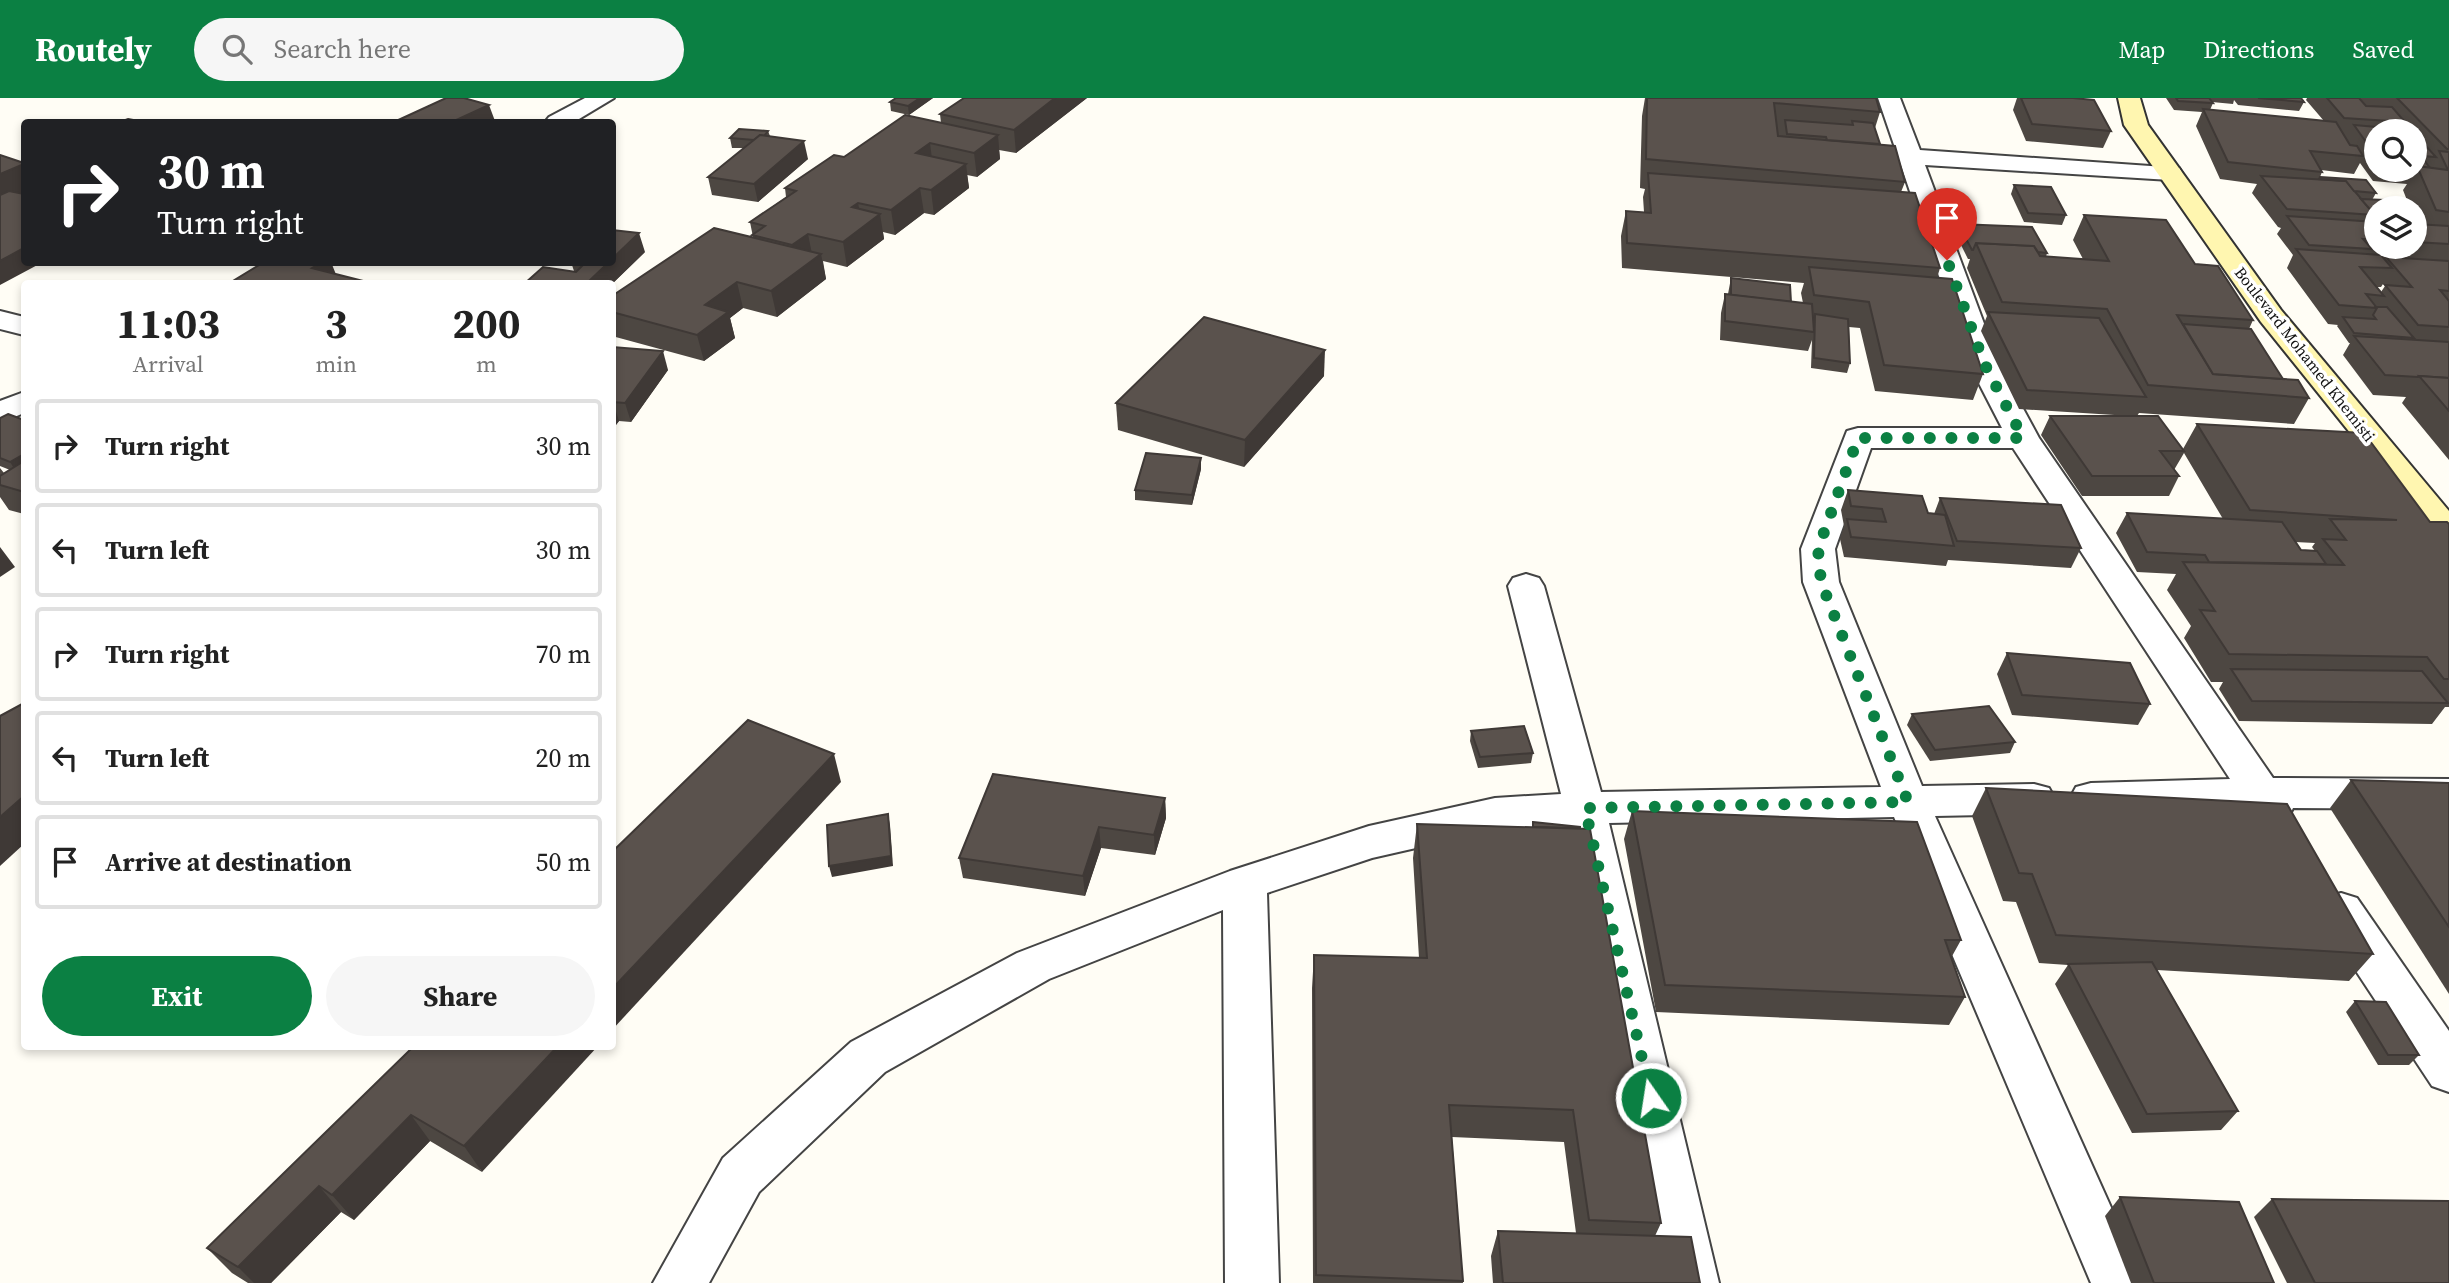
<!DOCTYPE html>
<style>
:root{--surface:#fff;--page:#f6f6f6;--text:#222;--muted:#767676;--line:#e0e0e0;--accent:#0b8043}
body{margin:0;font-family:"Source Serif 4",serif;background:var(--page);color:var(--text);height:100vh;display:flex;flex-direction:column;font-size:26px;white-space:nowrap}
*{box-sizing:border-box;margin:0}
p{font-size:23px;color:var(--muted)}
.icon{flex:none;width:38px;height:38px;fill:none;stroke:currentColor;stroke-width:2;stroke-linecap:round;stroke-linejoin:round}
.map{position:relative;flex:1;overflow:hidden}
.details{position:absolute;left:21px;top:182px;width:595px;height:770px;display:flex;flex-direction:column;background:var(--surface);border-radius:7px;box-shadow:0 4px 10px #0003}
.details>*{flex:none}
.hud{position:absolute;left:21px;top:21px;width:595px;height:147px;border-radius:7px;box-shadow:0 4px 10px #0003;background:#202124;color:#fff;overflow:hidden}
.fabs{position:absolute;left:2364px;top:21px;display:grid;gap:14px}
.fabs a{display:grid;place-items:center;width:63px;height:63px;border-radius:50%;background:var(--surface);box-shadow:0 4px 10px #0003;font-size:35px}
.pin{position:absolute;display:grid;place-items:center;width:60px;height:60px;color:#fff;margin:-72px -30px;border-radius:50% 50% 50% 0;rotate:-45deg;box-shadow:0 0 7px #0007}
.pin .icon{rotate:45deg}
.me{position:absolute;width:77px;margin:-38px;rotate:347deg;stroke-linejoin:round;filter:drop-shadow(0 0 5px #0008)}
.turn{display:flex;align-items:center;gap:24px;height:147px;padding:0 21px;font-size:32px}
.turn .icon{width:91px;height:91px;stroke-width:2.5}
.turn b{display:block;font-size:49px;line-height:60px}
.eta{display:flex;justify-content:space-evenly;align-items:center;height:119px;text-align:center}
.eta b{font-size:42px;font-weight:700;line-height:49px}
.button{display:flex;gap:14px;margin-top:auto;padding:14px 21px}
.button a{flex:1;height:80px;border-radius:42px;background:var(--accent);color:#fff;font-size:28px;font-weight:700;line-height:80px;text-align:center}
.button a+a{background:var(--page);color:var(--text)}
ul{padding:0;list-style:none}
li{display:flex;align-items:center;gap:21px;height:94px;margin:0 14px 10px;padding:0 7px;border:4px solid var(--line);border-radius:7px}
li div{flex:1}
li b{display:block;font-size:26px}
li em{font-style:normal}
header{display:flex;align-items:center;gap:42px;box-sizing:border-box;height:98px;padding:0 35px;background:var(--accent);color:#fff}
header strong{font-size:33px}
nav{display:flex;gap:38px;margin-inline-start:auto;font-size:24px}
.search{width:490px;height:63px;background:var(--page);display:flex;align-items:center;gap:18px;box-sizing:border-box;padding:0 24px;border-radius:38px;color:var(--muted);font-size:26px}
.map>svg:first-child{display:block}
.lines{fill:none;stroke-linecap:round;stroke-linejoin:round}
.street-casing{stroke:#444;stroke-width:4}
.secondary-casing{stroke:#333;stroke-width:4}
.street{fill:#fff;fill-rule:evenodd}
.secondary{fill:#fff6b0;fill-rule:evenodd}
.wall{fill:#4d4742;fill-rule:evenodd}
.shaded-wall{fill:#3f3936}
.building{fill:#5a524d;stroke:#3f3936;stroke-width:2}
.route{stroke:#0b8043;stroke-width:12;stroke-dasharray:0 21.6}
.labels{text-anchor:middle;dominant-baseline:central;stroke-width:7;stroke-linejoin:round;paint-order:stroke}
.far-street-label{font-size:16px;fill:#111;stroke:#fff}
</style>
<header>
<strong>Routely</strong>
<div class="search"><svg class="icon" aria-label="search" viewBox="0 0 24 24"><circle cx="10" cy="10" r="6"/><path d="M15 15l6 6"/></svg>Search here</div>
<nav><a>Map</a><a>Directions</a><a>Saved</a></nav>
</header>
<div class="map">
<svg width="2449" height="1185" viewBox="0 0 2449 1185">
<rect width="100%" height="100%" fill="#fffdf5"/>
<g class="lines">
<g class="street-casing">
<g id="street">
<path d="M585,0h29l-40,24h-29l4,-5z"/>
<path d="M1878,0h22l20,52 259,18 3,5 -3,5 -9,2 -245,-15 74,199 40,74 234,340 176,1v30l-156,-1 -6,12c-18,5 -27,4 -37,-11l-159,4 -15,-4 -6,-11 6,-11 15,-4 139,-4 -217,-331h-142l-36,101 4,33 83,204 112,-2 15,4 6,11 -6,11 -15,4 -99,2 210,467h-54l-197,-466 -285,6 110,460h-54l-97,-458 -73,5 -123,28 -105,35 12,390h-54l-2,-373 -174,69 -164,93 -126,120 -50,91h-56l70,-125 128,-116 166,-89 213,-82 139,-45 126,-28 66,-4 -53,-208 5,-8 13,-4 13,4 5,8 57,206 280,-5 -78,-205 -2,-33 46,-118 11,-3h144l-33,-64z"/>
<path d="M0,213l24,6v18l-24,-6z"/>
<path d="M24,294v21l-24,10v-22z"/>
<path d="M2341,795l16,5 92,133v61l-17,-6 -107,-162 -6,-13 6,-13z"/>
</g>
</g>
<g class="secondary-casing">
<path id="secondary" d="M2118,0h22l8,27 133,185 168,201v33l-12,-3 -176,-219 -137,-197z"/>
</g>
<use href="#street" class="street"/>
<use href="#secondary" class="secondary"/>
</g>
<g class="wall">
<path d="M896,0h37l-24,17 -18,-4 -1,-9z"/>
<path d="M1087,0l-71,55 -17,-3 1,9 -23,18 -10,-2 2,13 -35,27 -10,-2 -29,22 -12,-3 1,7 -37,28 -24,-6 3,18 -49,38 -34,-9 -13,10 5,20 -31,23 -92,-25v-40l141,-59 -3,-15 36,-25 -1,-9 59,-31 97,-34 -1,-9z"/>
<path d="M1645,0h231l4,14 -5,16 5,16 25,38 -4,10 39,76 -3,10 46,96 -10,26 -98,-9 -15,-63 -11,-1 1,36 -3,10 -36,-5 1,-28 -4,11 -88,-11 1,-27 4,-19h3l3,-16 60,24 12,1 -2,-10 3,-10 -182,-15 -1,-32 5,-25 18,1 -1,-15 2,-8 -5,-1 2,-72z"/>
<path d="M2017,0h56l38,33 -8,17 -77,-7 -13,-31z"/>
<path d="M2166,0h135l3,4 -5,9 -61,-6 -4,-5 -1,4 -21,-2 1,1 -3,7 114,11 -18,-21 1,-2h142v362l-47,-57 4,-6 -33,-2 -30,-40 7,-12h-1l-12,-17 1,-1 -10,-1 -41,-56 6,-13 -16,-21 4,-6 -3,-1 -26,-34 5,-9 -37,-5 -24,-53 6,-14 -28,-2zM2376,33h39v39h-39zM2360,65l13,18 34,3 -4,6 7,18h5v11l2,5h-2v23h-39v-39l-4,-8 4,-7 -56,-16 2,-5 -1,-2 33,4zM2383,186l2,2 -4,6 -4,-5h4z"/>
<path d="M768,33l2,5 38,23 -50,43 -46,-7 -4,-18 36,-29h-12l-2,-10z"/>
<path d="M2014,87l52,30 -4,10 -38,-3 -13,-28z"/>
<path d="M2084,117l111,49 58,56 -4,9 34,50 26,19 -15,26 -155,-11 -2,3 46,33 14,-25 233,98 19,2v183h-4l-13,17 -193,-3 -20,-32 4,-7h-12l-27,-44 7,-12 -24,-36 9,-16 -39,-2 -21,-39 11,-20 96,6 -39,-66 -10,17 5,6 -10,20h-87l-41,-61 9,-19h80l-111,-7 -38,-78 6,-15 -20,-48 3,-9h-2l-13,-26 3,-9 89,29 -1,4 37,2 -10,-19zM2295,444l20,1 -3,4 3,4 -14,-1z"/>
<path d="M645,154l-33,32h-88l50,-13 -3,-9h41z"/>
<path d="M612,249l56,23 -37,52 -12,-1 -7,9z"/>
<path d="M1324,278l-80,91 -126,-37 -2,-27z"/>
<path d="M0,320l24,2v94l-15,-4 -9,-13v-29l4,5 6,-3 -10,-4z"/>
<path d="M1201,371l-9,36 -57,-5v-10z"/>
<path d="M1848,392l80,23 6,1 6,-16 141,50 -10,20 -123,-8 -2,6 -102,-9 -4,-18 4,-13 -3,-16z"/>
<path d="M2007,555l143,51 -12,21 -126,-10 -15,-41z"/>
<path d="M1912,616l103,28 -5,11 -80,8 -23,-36z"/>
<path d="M1471,633l62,22 -2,10 -53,5 -8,-27z"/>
<path d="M2351,682l98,3v211l-119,-186z"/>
<path d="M1986,690l387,166 -24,27 -192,-11 81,141 -17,19 -89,3 -77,-149 13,-19 -29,-2 -23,-61 -13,-1 -31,-85z"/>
<path d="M1165,700l1,20 -11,37 -54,-7 -16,48 -122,-18 -4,-20z"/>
<path d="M1632,713l329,129 -10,18 14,39 -16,28 -293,-13 -32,-173z"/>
<path d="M1533,724l128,401 -6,13 45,47h-207l-2,-27 7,-25 78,2 -12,-91 -112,-5 11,146h-150l-1,-295 2,-33 105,3 -6,-100 4,-34 115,3z"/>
<path d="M2355,903l64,54 -10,10h-31l-32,-53z"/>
<path d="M414,948l68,126 -52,-31 -76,79 -13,-8 -70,71h-23l-16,-10 -25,-25z"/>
<path d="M2120,1099l154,86h-143l-26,-67z"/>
<path d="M2272,1101l177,84h-162l-33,-66z"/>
</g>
<g class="shaded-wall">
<path d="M920,0h13l-24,17 -1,-9z"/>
<path d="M1055,0h32l-71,55 -2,-23z"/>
<path d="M489,7l6,16 -2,1h-41z"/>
<path d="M998,37l2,24 -23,18 -3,-24z"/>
<path d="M804,43l4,18 -50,43 -4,-18z"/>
<path d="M930,45l3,24 -17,-14z"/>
<path d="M24,66v30l-24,11v-31z"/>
<path d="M966,66l3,24 -35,27 -3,-25z"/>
<path d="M920,90l4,25 -29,22 -4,-25z"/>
<path d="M858,105l5,24 17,-13 4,25 -37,28 -4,-25 9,-35z"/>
<path d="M639,135l6,19 -33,32h-26l23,-22h3v-3z"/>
<path d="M808,136l5,25 -15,11 -6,-25z"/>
<path d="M24,150v14h19l-43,23v-24z"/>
<path d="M821,156l5,25 -49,38 -6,-26z"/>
<path d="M322,164h9l6,15 -25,-9z"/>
<path d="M737,184l6,26 -13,10 5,20 -31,23 -7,-26 8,-30z"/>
<path d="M1325,252l-1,26 -80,91 1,-27z"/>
<path d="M663,253l5,19 -37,52 -6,-19z"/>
<path d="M613,304l6,19 -7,9z"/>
<path d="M24,356v14l-7,5 -7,-11z"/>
<path d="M1201,360v11l-9,36v-10z"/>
<path d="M0,449l15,20 -15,10z"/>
<path d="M834,656l7,28 -229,248v-41z"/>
<path d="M24,698v48l-24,22v-49z"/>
<path d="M1165,700l1,20 -11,37 -1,-20z"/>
<path d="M888,716l2,11 3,41 -61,11 -3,-11z"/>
<path d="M1099,729l2,21 -16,48 -2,-20z"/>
<path d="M558,948h40l-116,126 -18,-26z"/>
<path d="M411,1017l19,26 -76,79 -22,-25z"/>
<path d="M319,1088l22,26 -70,71h-17l-16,-16z"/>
</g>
<g class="building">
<path d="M446,0h18l25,7 -37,17h-58z"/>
<path d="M896,0h24l-12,8 -18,-4z"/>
<path d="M964,0h91l-41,32 -74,-16z"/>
<path d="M1647,0h229l4,14 -106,-9 4,33 117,10 10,36 -259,-23z"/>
<path d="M2021,0h52l21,2 17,31 -79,-7z"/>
<path d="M2176,0h33l4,5 -35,-2z"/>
<path d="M2258,0h43l3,4z"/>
<path d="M2327,0h32l7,8 26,1 13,15 -61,-4z"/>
<path d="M2397,0h52v51h-2z"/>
<path d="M2203,11l133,13 14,23 7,1 6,10 -53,-5 12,21 -94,-10z"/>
<path d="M905,17l93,20 -24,18 -44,-10 -14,10 50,11 -35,26 -11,-2 -29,22 -33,-7 -6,4 28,7 -37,28 -35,-8 -16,11 -40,-10 13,-9 -15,-4 46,-31 -11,-3 49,-33 10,2z"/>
<path d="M128,21l16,3h-24z"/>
<path d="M1785,22l68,5 -1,-4 21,2 7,21 -53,-4 -1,-3 -39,-3z"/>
<path d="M2354,27l57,5 1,1h-36v25z"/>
<path d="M739,31l29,2 -4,5 -4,-1 -6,5 -24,-2z"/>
<path d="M2415,36l21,23 -15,-1 9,12 -15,-2z"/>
<path d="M760,37l44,6 -50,43 -46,-7z"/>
<path d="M2439,53l10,1v60l-13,-2 -19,-44 31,4z"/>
<path d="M0,57l24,8v1l-24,10z"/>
<path d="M1648,75l267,20 25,75 -313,-25 -1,-32 25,2z"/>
<path d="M2261,78l85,5 29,34 -88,-6z"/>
<path d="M2320,79l46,3 10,13 -22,-2 -8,-10 -27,-2z"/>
<path d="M2014,87l37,2 15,28 -38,-2z"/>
<path d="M9,93l15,3v54l-24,13v-66z"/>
<path d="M2361,101l24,1 9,8h-18v14h-2l-2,-2 3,-5z"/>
<path d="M2084,117l82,5 29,44 23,2 35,54 -76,-5 36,59 85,6 11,18 -161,-13 -41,-76 -105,-7 -26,-59 58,3 6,10 69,5z"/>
<path d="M2287,118l89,6v18l-13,-1 9,10 -63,-4z"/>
<path d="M1958,126l74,3 15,26 -9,-1 -4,-6 -58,-3 -3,7h-1z"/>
<path d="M2415,126l34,2v18l-34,-2z"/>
<path d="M714,130l107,26 -50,37 -34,-9 -32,23 23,7 -31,23 -85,-23v-16z"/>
<path d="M612,132l27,3 -27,26z"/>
<path d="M2296,151l85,6 11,13 -32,-1 24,29 -18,-2 11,14 -38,-3z"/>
<path d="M2386,159l63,4v30l-9,-1 9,11v26l-31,-2 -33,-40 27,2z"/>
<path d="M264,164h58l-10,6 63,16h-147z"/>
<path d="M578,164h31l-23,22h-62l19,-17 33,5 9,-9z"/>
<path d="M1809,169l143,12 31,95 -99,-9 -15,-63 -55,-7z"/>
<path d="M1731,180l59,7 1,17 -60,-7z"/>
<path d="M1725,196l87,10 2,28 -89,-11z"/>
<path d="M2376,209h11l27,31 -60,-5 -11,-16 33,2 -3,-4 4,-7z"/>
<path d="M1988,214l111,6 47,79 -119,-7z"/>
<path d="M1815,216l33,5 2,44 -36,-5z"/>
<path d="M1204,219l121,33 -80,90 -129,-37z"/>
<path d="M2183,226l68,5 32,50 -70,-5z"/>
<path d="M2354,238l95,6v36l-30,-2 -1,1 -33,-2z"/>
<path d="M612,249l51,4 -38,52 -13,-1z"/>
<path d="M2419,278l30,2v33z"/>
<path d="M8,316l16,6v34l-14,8 -10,-4v-40z"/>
<path d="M2050,318h108l26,35h-24l19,25h-87z"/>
<path d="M2197,326l167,9 66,89h17l2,2v155h-5l-17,-22 -198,-3 -29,-44 15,1 -32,-49 161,3 -21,-26 23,1 -16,-21 67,1 -147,-10z"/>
<path d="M1146,355l55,5 -9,37 -57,-5z"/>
<path d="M24,363v31l-24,-7v-9z"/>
<path d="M1848,392l74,6 6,17 17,2 9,31 -103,-9 -4,-18 39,3 -4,-13 -31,-3z"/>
<path d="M1940,400l121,7 20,43 -124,-7z"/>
<path d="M2127,415l155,9 19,28 16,1 9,13 -117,-2 -4,-7 -58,-3z"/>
<path d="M2007,555l123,10 20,41 -128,-9z"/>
<path d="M2231,571l191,2 26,32 -196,-2z"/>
<path d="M24,605v93l-24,21v-101z"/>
<path d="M1989,608l26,36 -80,8 -23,-36z"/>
<path d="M748,622l86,34 -222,235v-137z"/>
<path d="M1524,628l9,27 -53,4 -9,-26z"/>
<path d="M993,676l172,24 -11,37 -55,-8 -16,49 -124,-18z"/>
<path d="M2351,682l98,3v144z"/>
<path d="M1986,690l301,16 86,150 -317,-19 -24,-61 -13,-1z"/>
<path d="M1632,713l285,11 44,118h-16l20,57 -300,-12z"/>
<path d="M888,716l3,42 -62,10 -2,-41z"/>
<path d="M1533,724l47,5v1l-47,-1z"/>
<path d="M1417,726l173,5 71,394 -72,-3 -16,-110 -124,-5 14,176 -147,-6 -2,-320 113,3z"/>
<path d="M2152,864l86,149 -91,3 -79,-150z"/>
<path d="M2355,903l31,1 33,53h-31z"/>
<path d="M414,948h144l-94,100 -53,-31 -79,80 -13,-9 -81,81 -31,-19z"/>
<path d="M2120,1099l119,5 35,81h-120z"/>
<path d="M2272,1101l177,2v82h-134z"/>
<path d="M1498,1133l193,6 9,46h-197z"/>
</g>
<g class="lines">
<path class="route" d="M1651,1000l-66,-290 323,-6 -87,-220 -3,-33 40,-111h165l-39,-75 -37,-103"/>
</g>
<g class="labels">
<g class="far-street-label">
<text transform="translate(2305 256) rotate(52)">Boulevard Mohamed Khemisti</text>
</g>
</g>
</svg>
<div class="fabs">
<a><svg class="icon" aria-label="search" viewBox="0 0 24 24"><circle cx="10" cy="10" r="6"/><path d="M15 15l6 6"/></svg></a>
<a><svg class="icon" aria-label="layers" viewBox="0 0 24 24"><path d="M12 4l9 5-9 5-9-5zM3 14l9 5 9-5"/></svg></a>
</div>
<div class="pin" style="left:1947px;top:162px;background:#d93025"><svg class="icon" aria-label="arrive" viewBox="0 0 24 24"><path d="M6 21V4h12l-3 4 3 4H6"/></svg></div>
<svg class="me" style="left:1651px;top:1000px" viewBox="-20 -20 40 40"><circle r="17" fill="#0b8043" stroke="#fff" stroke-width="3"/><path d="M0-11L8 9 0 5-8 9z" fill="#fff"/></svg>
<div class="hud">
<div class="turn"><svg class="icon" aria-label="right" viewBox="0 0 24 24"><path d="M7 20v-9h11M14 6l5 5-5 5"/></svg><div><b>30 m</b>Turn right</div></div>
</div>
<section class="details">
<div class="eta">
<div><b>11:03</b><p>Arrival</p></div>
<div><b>3</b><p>min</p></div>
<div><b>200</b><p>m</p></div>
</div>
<ul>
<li><svg class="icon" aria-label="right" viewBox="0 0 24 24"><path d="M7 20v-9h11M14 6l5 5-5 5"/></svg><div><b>Turn right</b></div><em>30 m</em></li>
<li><svg class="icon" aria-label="left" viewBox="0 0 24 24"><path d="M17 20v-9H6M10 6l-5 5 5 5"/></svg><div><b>Turn left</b></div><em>30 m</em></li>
<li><svg class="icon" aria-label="right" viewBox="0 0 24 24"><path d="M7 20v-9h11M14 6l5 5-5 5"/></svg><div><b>Turn right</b></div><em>70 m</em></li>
<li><svg class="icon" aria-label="left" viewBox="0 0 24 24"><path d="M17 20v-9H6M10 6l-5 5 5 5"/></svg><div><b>Turn left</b></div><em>20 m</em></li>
<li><svg class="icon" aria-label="arrive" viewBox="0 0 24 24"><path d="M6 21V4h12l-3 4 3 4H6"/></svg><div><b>Arrive at destination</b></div><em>50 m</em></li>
</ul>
<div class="button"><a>Exit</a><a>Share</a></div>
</section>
</div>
